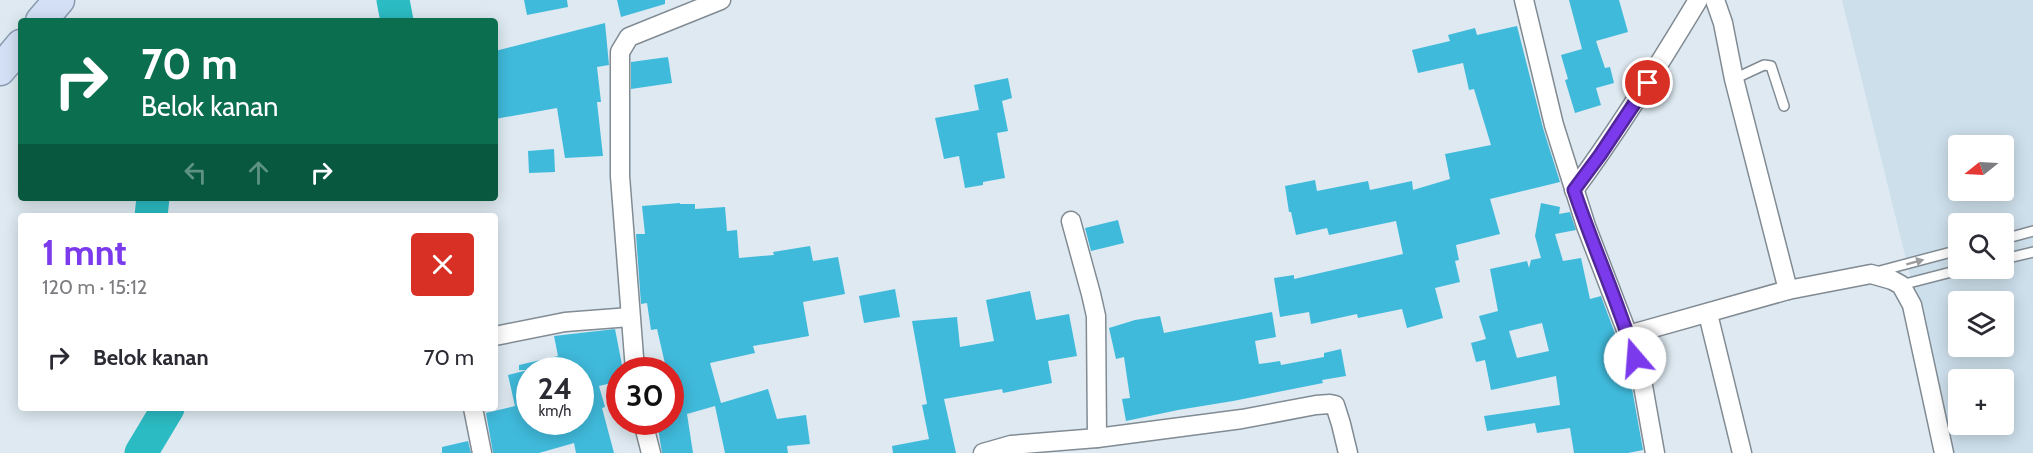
<!DOCTYPE html>
<html lang="id">
<meta charset="utf-8">
<style>
:root{--surface:#fff;--page:#f7f7f7;--text:#2b2b33;--muted:#7c7c81;--accent:#7c3aed}
body{margin:0;font-family:Cabin,sans-serif;background:var(--page);color:var(--text);height:100vh;display:flex;flex-direction:column;font-size:22px;white-space:nowrap}
*{box-sizing:border-box;margin:0}
p{font-size:20px;color:var(--muted)}
.icon{flex:none;width:33px;height:33px;fill:none;stroke:currentColor;stroke-width:2;stroke-linecap:round;stroke-linejoin:round}
.map{position:relative;flex:1;overflow:hidden}
.sheet{position:absolute;left:18px;top:213px;width:480px;height:198px;display:flex;flex-direction:column;background:var(--surface);border-radius:6px;box-shadow:0 3px 15px #0003}
.sheet>*{flex:none}
.hud{position:absolute;left:18px;top:18px;width:480px;height:183px;border-radius:6px;box-shadow:0 3px 15px #0003;background:#0b6e4f;color:#fff;overflow:hidden}
.needle{width:39px;rotate:252deg}
.fabs{position:absolute;left:1948px;top:135px;display:grid;gap:12px}
.fabs a{display:grid;place-items:center;width:66px;height:66px;border-radius:6px;background:var(--surface);box-shadow:0 3px 15px #0003;font-size:30px}
.speed{position:absolute;left:516px;top:357px;display:flex;gap:12px;font-size:30px;font-weight:700;text-align:center}
.speed>*{display:grid;place-content:center;width:78px;height:78px;border-radius:50%;background:var(--surface);box-shadow:0 3px 15px #0003;line-height:1}
.speed small{font-size:15px;font-weight:400}
.speed .limit{border:9px solid #d22;background:#fff;color:#111}
.pin{position:absolute;display:grid;place-items:center;width:51px;height:51px;color:#fff;margin:-26px;border:3px solid #fff;border-radius:50%;box-shadow:0 2px 6px #0007}
.me{position:absolute;width:66px;margin:-33px;rotate:342deg;stroke-linejoin:round;filter:drop-shadow(0 0 4px #0008)}
.turn{display:flex;align-items:center;gap:21px;height:126px;padding:0 24px;font-size:27px}
.turn .icon{width:78px;height:78px;stroke-width:2.5}
.turn b{display:block;font-size:42px;line-height:51px}
.lanes{display:flex;align-items:center;height:57px;padding:0 24px;background:#0003;justify-content:center;gap:30px;direction:ltr}
.lanes .off{opacity:.35}
.round{display:grid;place-items:center;flex:none;width:63px;height:63px;border-radius:6px;background:var(--page)}
.head{display:flex;align-items:center;justify-content:space-between;height:102px;padding:0 24px}
h1{font-size:36px;font-weight:700;line-height:45px;color:var(--accent)}
ul{padding:0;list-style:none}
li{display:flex;align-items:center;gap:18px;height:84px;padding:0 24px}
li div{flex:1}
li b{display:block;font-size:22px}
li em{font-style:normal}
.map>svg:first-child{display:block}
.built{fill:#cddfeb;fill-rule:evenodd}
.lines{fill:none;stroke-linecap:round;stroke-linejoin:round}
.river{stroke:#2bbbc2;stroke-width:33}
.building{fill:#40badb;fill-rule:evenodd}
.service-casing{stroke:#818b93;stroke-width:12}
.minor-casing{stroke:#818b93;stroke-width:21}
.primary-casing{stroke:#8999b0;stroke-width:33}
.service{stroke:#fff;stroke-width:9}
.minor{stroke:#fff;stroke-width:18}
.primary{stroke:#d3e0f5;stroke-width:30}
.oneway{fill:#9a9c9e}
.route-casing{stroke:#51269a;stroke-width:15}
.route{stroke:#7c3aed;stroke-width:10}
</style>
<div class="map">
<svg width="2033" height="453" viewBox="0 0 2033 453">
<rect width="100%" height="100%" fill="#dee9f1"/>
<path class="built" d="M1842,0h191v453h-79zM1959,146h45v44h-45zM1959,224h45v44h-45zM1959,302h45v44h-45zM1959,380h45v44h-45z"/>
<g class="lines">
<g class="river">
<path d="M393,0l4,21"/>
<path d="M151,216l2,-18"/>
<path d="M141,453l27,-45"/>
</g>
</g>
<g class="building">
<path d="M524,0h43l1,7 -41,8z"/>
<path d="M617,0h48v4l-44,13z"/>
<path d="M1569,0h50l9,32 -32,9 9,27 5,-1 4,16 -18,5 5,17 -26,8 -10,-33 3,-1 -7,-24 21,-6z"/>
<path d="M605,23l4,42 -12,2 4,35h-4l6,54 -38,2 -8,-50 -62,11v-68z"/>
<path d="M1517,26l26,102 17,54 -70,17 10,35 -44,11 3,15 -4,1 5,21 -25,6 8,30 -36,10 -5,-19 -44,9 -1,-4 -46,10 -2,-12 -29,5 -6,-39 20,-3v4l109,-25 -7,-33 -67,14 -2,-7 -31,7 -5,-23h-2l-4,-26 30,-6 2,11 51,-10 2,9 42,-9 1,9 37,-11 -5,-25 46,-9 -17,-56 -5,1 -6,-27 -45,10 -6,-23 38,-9 -2,-6 27,-7 2,7z"/>
<path d="M668,57l4,26 -41,6v-27z"/>
<path d="M1008,78l4,20 -10,3 6,30 -11,2 8,45 -22,4v3l-18,3 -6,-32 -15,3 -9,-41 44,-8 -5,-25z"/>
<path d="M554,149l1,23 -26,1 -1,-22z"/>
<path d="M680,203v1h15v5l30,-2 2,24 10,-1 2,28 35,-3 -1,-3 37,-6 3,15 25,-4 7,37 -42,8 6,34 -56,10 2,7 -45,10 11,40 47,-14 9,30 29,-4 4,29 -23,2 1,7h-63l-10,-47 -28,8 6,39h-31l-5,-31h13v-55l-4,1 -9,-39 -6,1 -4,-27 -6,1 -5,-70h9l-3,-28z"/>
<path d="M1541,203l19,4 -1,7 11,-2 6,18 -21,4 8,27 18,-3 9,41 11,-3 16,43 14,44 12,67 -15,3h-54l-4,-25 -33,5 -2,-10 -48,8 -3,-15 76,-11 -4,-29 -65,14 -6,-30 -9,2 -5,-19 15,-4 -7,-23 19,-5 -8,-42 37,-8 2,7 2,-8 10,-2 -6,-22zM1542,323l7,28 -32,7 -8,-27z"/>
<path d="M1118,220l6,23 -33,8 -6,-23z"/>
<path d="M895,289l5,28 -36,6 -5,-27z"/>
<path d="M1030,291l6,29 33,-6 8,42 -29,5 4,22 -49,10 -1,-4 -58,10 12,54h-63l-1,-7 37,-7 -7,-34 5,-1 -15,-83 45,-4 3,30 34,-6 -8,-41z"/>
<path d="M1272,312l4,25 -21,4 4,23 21,-3 1,4 43,-8v-4l17,-4 5,27 -24,4 1,3 -90,18 -55,9 -52,11 -4,-22 8,-1 -6,-41 -8,2 -7,-31 26,-8 25,-4 4,17z"/>
<path d="M615,329l8,41h-3v11l-21,5 6,21 -3,1 12,45h-38l-2,-10 -35,10h-46l-7,-40 29,-7 -7,-31 20,-5h-9v-5l39,-9 -4,-20zM530,370h50v13l7,30 -7,1v8h-50z"/>
<path d="M468,441l3,12h-29v-6z"/>
</g>
<g class="lines">
<g class="service-casing">
<g id="service">
<path d="M1734,79l30,-14 7,1 13,40"/>
<path d="M2004,239l29,-8"/>
<path d="M2004,259l29,-7"/>
<path d="M1876,272l83,-22"/>
<path d="M1901,285l66,-17"/>
</g>
</g>
<g class="minor-casing">
<g id="minor">
<path d="M1524,0l30,125 32,101 42,109 14,45 13,73"/>
<path d="M1715,0l8,23 11,56 54,211"/>
<path d="M1574,190c45,-61 85,-125 124,-190"/>
<path d="M1071,221l20,73 5,22 1,122"/>
<path d="M1708,314l34,139"/>
<path d="M1628,335l160,-45 83,-16 21,6 9,5 11,20 32,148"/>
<path d="M495,336l70,-14 65,-5"/>
<path d="M635,370l-15,-194v-124l9,-15 92,-37"/>
<path d="M473,408l9,45"/>
<path d="M643,422l8,31"/>
<path d="M983,453l28,-8 86,-7 145,-19 74,-14 14,-1 5,1 6,19 7,29"/>
</g>
</g>
<g class="primary-casing">
<g id="primary">
<path d="M41,21l18,-21"/>
<path d="M0,70l21,-25"/>
</g>
</g>
<use href="#service" class="service"/>
<use href="#minor" class="minor"/>
<use href="#primary" class="primary"/>
</g>
<defs><path id="oneway-solid" d="M-6-.8H1V-3.2L6.5 0L1 3.2V.8H-6Z" transform="scale(1.5)"/></defs>
<use class="oneway" href="#oneway-solid" transform="translate(1915 262) rotate(-15)"/>
<g class="lines">
<g class="route-casing">
<path id="route" d="M1635,358c-17,-57 -42,-111 -61,-168l26,-35 48,-72"/>
</g>
<use href="#route" class="route"/>
</g>
</svg>
<div class="fabs">
<a><svg class="needle" viewBox="-14 -14 28 28"><path d="M0-13l5 13h-10z" fill="#e53935"/><path d="M0 13l5-13h-10z" fill="#7c7c81"/></svg></a>
<a><svg class="icon" aria-label="search" viewBox="0 0 24 24"><circle cx="10" cy="10" r="6"/><path d="M15 15l6 6"/></svg></a>
<a><svg class="icon" aria-label="layers" viewBox="0 0 24 24"><path d="M12 4l9 5-9 5-9-5zM3 14l9 5 9-5"/></svg></a>
<a>+</a>
</div>
<div class="speed"><div>24<small>km/h</small></div><div class="limit">30</div></div>
<div class="pin" style="left:1648px;top:83px;background:#d93025"><svg class="icon" aria-label="arrive" viewBox="0 0 24 24"><path d="M6 21V4h12l-3 4 3 4H6"/></svg></div>
<svg class="me" style="left:1635px;top:358px" viewBox="-20 -20 40 40"><circle r="19" fill="#fff"/><path d="M0-13L10 11 0 6-10 11z" fill="#7c3aed"/></svg>
<div class="hud">
<div class="turn"><svg class="icon" aria-label="right" viewBox="0 0 24 24"><path d="M7 20v-9h11M14 6l5 5-5 5"/></svg><div><b>70 m</b>Belok kanan</div></div>
<div class="lanes"><svg class="icon off" aria-label="left" viewBox="0 0 24 24"><path d="M17 20v-9H6M10 6l-5 5 5 5"/></svg><svg class="icon off" aria-label="ahead" viewBox="0 0 24 24"><path d="M12 20V5M6 11l6-6 6 6"/></svg><svg class="icon" aria-label="right" viewBox="0 0 24 24"><path d="M7 20v-9h11M14 6l5 5-5 5"/></svg></div>
</div>
<section class="sheet">
<div class="head"><div><h1>1 mnt</h1><p>120 m · 15:12</p></div><a class="round" style="background:#d93025;color:#fff"><svg class="icon" aria-label="close" viewBox="0 0 24 24"><path d="M6 6l12 12M18 6L6 18"/></svg></a></div>
<ul>
<li><svg class="icon" aria-label="right" viewBox="0 0 24 24"><path d="M7 20v-9h11M14 6l5 5-5 5"/></svg><div><b>Belok kanan</b></div><em>70 m</em></li>
</ul>
</section>
</div>
